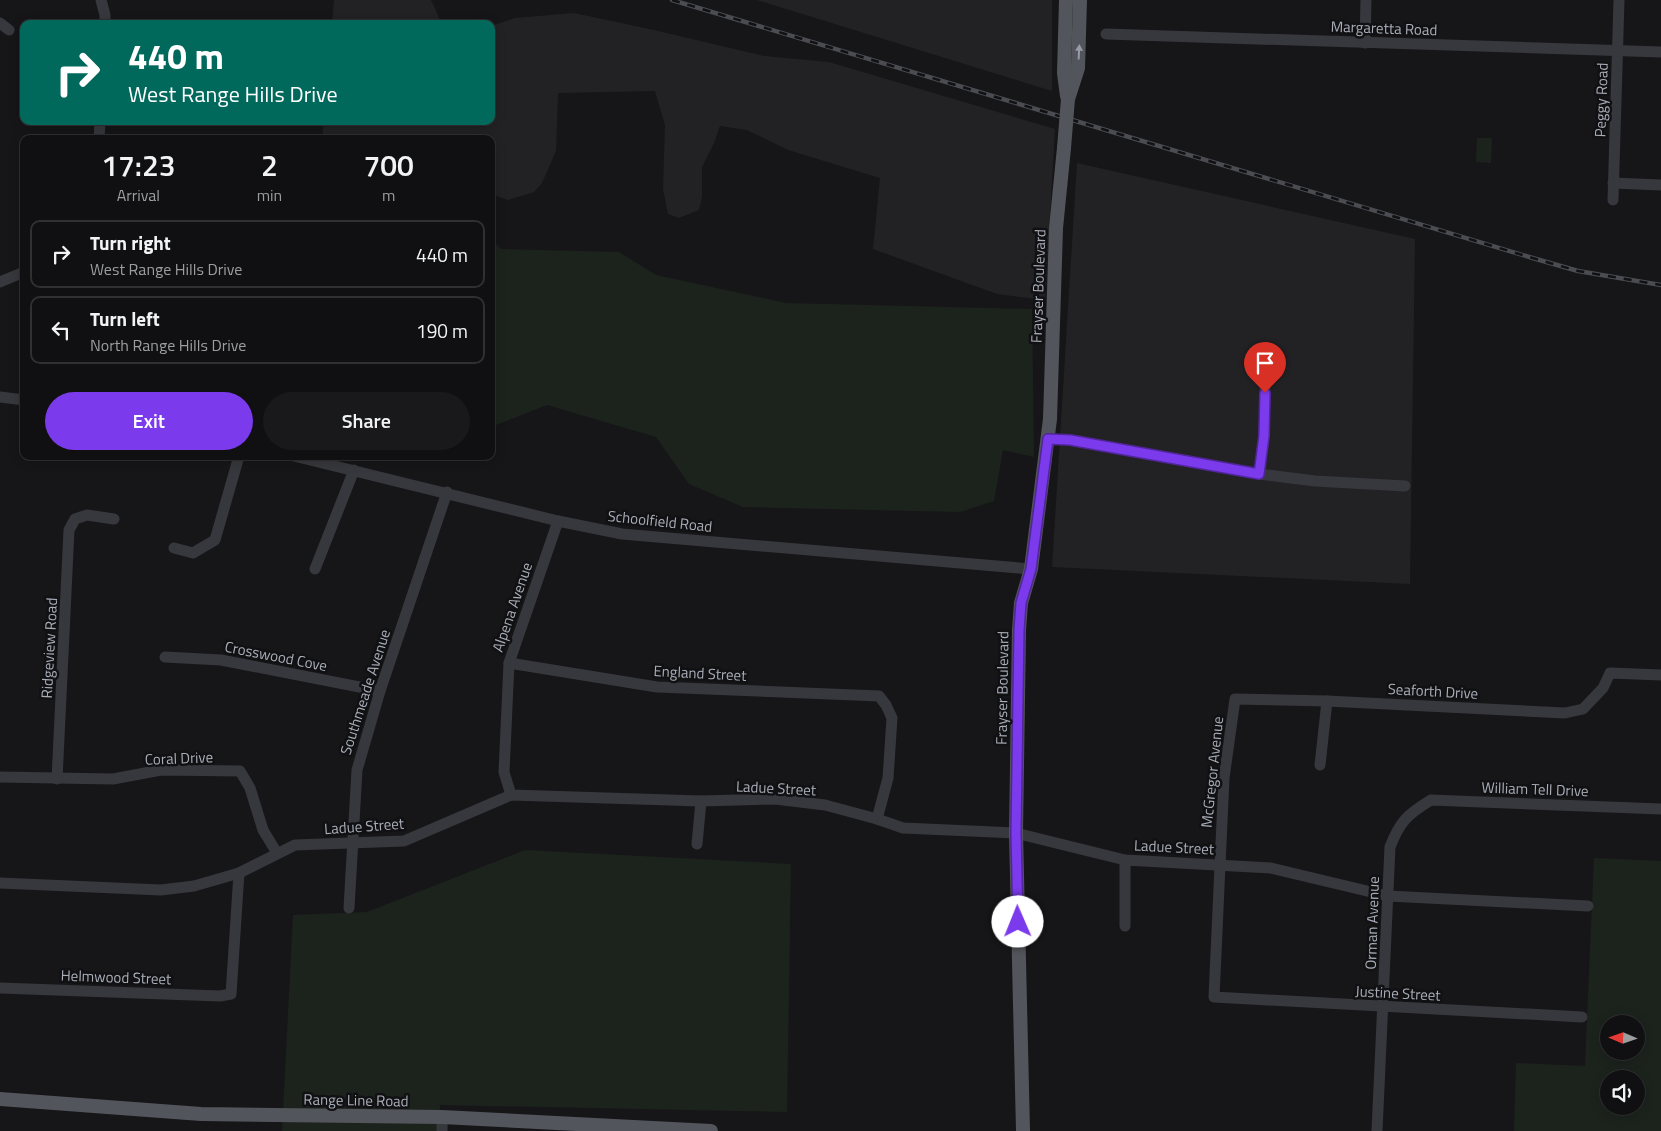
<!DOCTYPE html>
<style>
:root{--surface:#101012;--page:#19191b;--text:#f1f3f6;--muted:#9c9d9f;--line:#303032;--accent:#7c3aed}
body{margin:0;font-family:"Titillium Web",sans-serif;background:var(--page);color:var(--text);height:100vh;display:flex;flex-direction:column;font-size:19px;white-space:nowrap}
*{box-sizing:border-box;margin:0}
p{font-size:16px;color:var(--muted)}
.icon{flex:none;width:28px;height:28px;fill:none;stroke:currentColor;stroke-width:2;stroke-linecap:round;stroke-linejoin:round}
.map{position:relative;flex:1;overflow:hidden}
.details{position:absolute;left:20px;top:135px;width:475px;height:325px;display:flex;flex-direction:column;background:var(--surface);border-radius:10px;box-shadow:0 2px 12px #0003,0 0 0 1px var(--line)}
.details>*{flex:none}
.hud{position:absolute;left:20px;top:20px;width:475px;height:105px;border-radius:10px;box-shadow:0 2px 12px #0003,0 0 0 1px var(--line);background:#00695c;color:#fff;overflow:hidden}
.needle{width:32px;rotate:272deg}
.tools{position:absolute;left:1600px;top:1015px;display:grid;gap:10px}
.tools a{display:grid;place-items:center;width:45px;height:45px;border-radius:50%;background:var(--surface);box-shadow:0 2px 12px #0003,0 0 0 1px var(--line);font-size:25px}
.pin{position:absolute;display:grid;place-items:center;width:42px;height:42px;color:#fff;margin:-51px -21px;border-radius:50% 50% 50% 0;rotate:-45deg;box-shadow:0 0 5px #0007}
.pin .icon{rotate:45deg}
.me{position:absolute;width:55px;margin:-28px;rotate:359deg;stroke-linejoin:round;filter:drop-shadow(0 0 4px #0008)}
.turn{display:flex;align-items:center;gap:18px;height:105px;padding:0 25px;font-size:22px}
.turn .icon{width:65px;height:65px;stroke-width:2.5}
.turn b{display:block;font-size:35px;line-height:42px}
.eta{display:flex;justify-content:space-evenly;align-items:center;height:85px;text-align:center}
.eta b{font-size:30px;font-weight:600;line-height:35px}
.action{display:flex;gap:10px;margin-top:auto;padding:10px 25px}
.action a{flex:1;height:58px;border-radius:30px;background:var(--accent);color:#fff;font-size:20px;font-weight:600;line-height:58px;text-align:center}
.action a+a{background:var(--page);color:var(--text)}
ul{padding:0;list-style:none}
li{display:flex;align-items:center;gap:15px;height:68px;margin:0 10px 8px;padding:0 15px;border:2px solid var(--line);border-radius:10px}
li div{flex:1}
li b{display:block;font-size:19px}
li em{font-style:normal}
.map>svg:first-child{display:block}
.built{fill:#222225}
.green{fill:#1c231d;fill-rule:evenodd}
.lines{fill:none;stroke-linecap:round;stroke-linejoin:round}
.minor{stroke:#37383d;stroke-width:11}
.major{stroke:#53555c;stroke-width:14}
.rail-casing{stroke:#4a4c52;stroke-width:4.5}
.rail{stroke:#111113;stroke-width:2.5;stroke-dasharray:8;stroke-linecap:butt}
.major-bridge{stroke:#53555c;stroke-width:14}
.oneway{fill:#979ba6}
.route-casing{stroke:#51269a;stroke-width:12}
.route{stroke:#7c3aed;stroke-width:9}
.labels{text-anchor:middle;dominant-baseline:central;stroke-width:5;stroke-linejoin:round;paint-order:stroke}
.street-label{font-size:15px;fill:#a8adb8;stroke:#111113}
</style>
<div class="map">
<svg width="1661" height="1131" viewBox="0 0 1661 1131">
<rect width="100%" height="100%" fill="#161618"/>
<g class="built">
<path d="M334,0h97l11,24h-110z"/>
<path d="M757,0h295v91z"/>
<path d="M574,13l80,17 110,26 65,6 226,67 -10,171 -48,-6 -124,-45 7,-71 -92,-28 -41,-20 -27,-4 -6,17 -12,24v30l-3,13 -20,8 -11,-4 -5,-25 2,-64 -10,-34 -97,2 -2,58 -14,32 -8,9 -26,8 -17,-6v-55h-169l2,-18h167v-95l24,-8z"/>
<path d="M1077,163l338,76 -5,345 -358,-17z"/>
</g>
<g class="green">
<path d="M1477,138h15l-1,25 -15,-1z"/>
<path d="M491,238l10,11 118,3 37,23 130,28 246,6 2,148 -31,-7 -9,51 -34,11 -217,-5 -54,-23 -33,-47 -109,-32 -56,22z"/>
<path d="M525,850l266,14 -4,248 -347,-7 -1,26h-157l11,-216 74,-3z"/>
<path d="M1594,858l67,3v270h-147l2,-68 69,3zM1609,1024h27v27h-27zM1609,1079h27v27h-27z"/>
</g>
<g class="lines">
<g class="minor">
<path d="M101,0l4,15v9"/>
<path d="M0,23l9,7"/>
<path d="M1106,34l555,18"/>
<path d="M1365,43l1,-43"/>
<path d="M99,139l1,-18"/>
<path d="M1613,183l48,2"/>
<path d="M1613,200l6,-200"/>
<path d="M0,282l24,-10"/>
<path d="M0,397l24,3"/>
<path d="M1048,439l22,1 189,34 56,7 90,5"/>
<path d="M294,456l264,65 64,13 409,35"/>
<path d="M1259,474l5,-38 1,-49"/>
<path d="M174,548l19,5 22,-13 24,-84"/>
<path d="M315,569l39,-99"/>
<path d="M165,657l56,3 159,31"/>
<path d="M509,663l148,24 222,9 7,9 6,13 -4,60 -11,41"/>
<path d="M1320,765l7,-64"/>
<path d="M0,777l113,2 48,-9 79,1 10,17 13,42 14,23"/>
<path d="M57,779l12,-249 6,-11 12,-4 27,4"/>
<path d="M511,795l-7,-23 5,-109 49,-142"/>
<path d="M697,844l4,-43"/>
<path d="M1125,860v66"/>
<path d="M0,883l161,7 33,-4 45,-13 56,-28 109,-4 107,-46 190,6 74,-2 50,6 52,14 26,9 113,5 109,27 146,8 117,28 200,10"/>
<path d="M349,908l8,-138 23,-79 67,-199"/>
<path d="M0,988l220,8 11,-2 8,-121"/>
<path d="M1582,1017l-368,-20 10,-219 11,-79 92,2 238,12 18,-4 20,-21 7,-15 51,2"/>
<path d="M442,1131v-14"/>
<path d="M1377,1131l13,-284c10,-26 18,-33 41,-47l230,9"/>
</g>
<g class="major">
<path d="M1066,0l-2,73 3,23"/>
<path d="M1068,99l10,-31 2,-68"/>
<path d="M0,1099l201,15 241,3 269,14"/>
<path d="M1023,1131l-7,-298 3,-203 2,-27 10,-34 19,-150 6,-191 8,-80"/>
</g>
<g class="rail-casing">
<path id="rail" d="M672,0l864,259 42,12 83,14"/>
</g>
<use href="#rail" class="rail"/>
<path class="major-bridge" d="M1064,148l4,-49"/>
</g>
<defs><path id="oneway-solid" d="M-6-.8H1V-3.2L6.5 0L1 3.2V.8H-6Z" transform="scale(1.25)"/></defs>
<use class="oneway" href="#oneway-solid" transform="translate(1079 52) rotate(-87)"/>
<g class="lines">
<g class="route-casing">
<path id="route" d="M1018,922l-2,-89 3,-203 2,-27 10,-34 17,-130 22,1 189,34 5,-38 1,-43"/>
</g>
<use href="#route" class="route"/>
</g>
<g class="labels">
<g class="street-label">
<text transform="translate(1384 28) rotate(2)">Margaretta Road</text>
<text transform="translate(1601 100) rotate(-88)">Peggy Road</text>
<text transform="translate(1038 286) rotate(-88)">Frayser Boulevard</text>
<text transform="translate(660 521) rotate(6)">Schoolfield Road</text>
<text transform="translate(512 607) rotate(-71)">Alpena Avenue</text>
<text transform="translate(49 648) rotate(-87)">Ridgeview Road</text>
<text transform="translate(276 656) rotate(11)">Crosswood Cove</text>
<text transform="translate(700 673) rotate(3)">England Street</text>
<text transform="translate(1002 688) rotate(-89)">Frayser Boulevard</text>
<text transform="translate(1433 691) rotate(3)">Seaforth Drive</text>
<text transform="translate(365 692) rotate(-72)">Southmeade Avenue</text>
<text transform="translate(179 758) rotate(-2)">Coral Drive</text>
<text transform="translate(1212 772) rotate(-84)">McGregor Avenue</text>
<text transform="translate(776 788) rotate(3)">Ladue Street</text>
<text transform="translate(1535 789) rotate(2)">William Tell Drive</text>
<text transform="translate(364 826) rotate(-4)">Ladue Street</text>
<text transform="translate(1174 847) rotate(3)">Ladue Street</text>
<text transform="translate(1372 923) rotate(-88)">Orman Avenue</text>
<text transform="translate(116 977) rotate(2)">Helmwood Street</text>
<text transform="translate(1398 993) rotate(3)">Justine Street</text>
<text transform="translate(356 1100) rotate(1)">Range Line Road</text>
</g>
</g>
</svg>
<div class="tools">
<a><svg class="needle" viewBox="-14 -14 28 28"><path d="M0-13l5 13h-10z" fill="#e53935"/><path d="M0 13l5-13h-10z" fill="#9c9d9f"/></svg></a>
<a><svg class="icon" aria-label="sound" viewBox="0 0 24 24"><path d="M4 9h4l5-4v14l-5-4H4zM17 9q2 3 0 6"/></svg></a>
</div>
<div class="pin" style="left:1265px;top:393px;background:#d93025"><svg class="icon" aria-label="arrive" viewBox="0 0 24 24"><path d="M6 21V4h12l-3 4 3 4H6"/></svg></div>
<svg class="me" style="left:1018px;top:922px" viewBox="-20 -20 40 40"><circle r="19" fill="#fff"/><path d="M0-13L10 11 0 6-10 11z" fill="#7c3aed"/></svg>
<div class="hud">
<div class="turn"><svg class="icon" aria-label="right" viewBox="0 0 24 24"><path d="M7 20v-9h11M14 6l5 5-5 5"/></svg><div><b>440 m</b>West Range Hills Drive</div></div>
</div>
<section class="details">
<div class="eta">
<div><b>17:23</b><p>Arrival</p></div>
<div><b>2</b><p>min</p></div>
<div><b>700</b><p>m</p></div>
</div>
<ul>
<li><svg class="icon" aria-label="right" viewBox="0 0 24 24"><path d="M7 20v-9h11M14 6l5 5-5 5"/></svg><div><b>Turn right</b><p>West Range Hills Drive</p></div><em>440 m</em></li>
<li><svg class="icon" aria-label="left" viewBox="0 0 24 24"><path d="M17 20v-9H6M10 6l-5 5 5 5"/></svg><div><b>Turn left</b><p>North Range Hills Drive</p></div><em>190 m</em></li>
</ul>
<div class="action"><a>Exit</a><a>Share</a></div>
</section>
</div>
